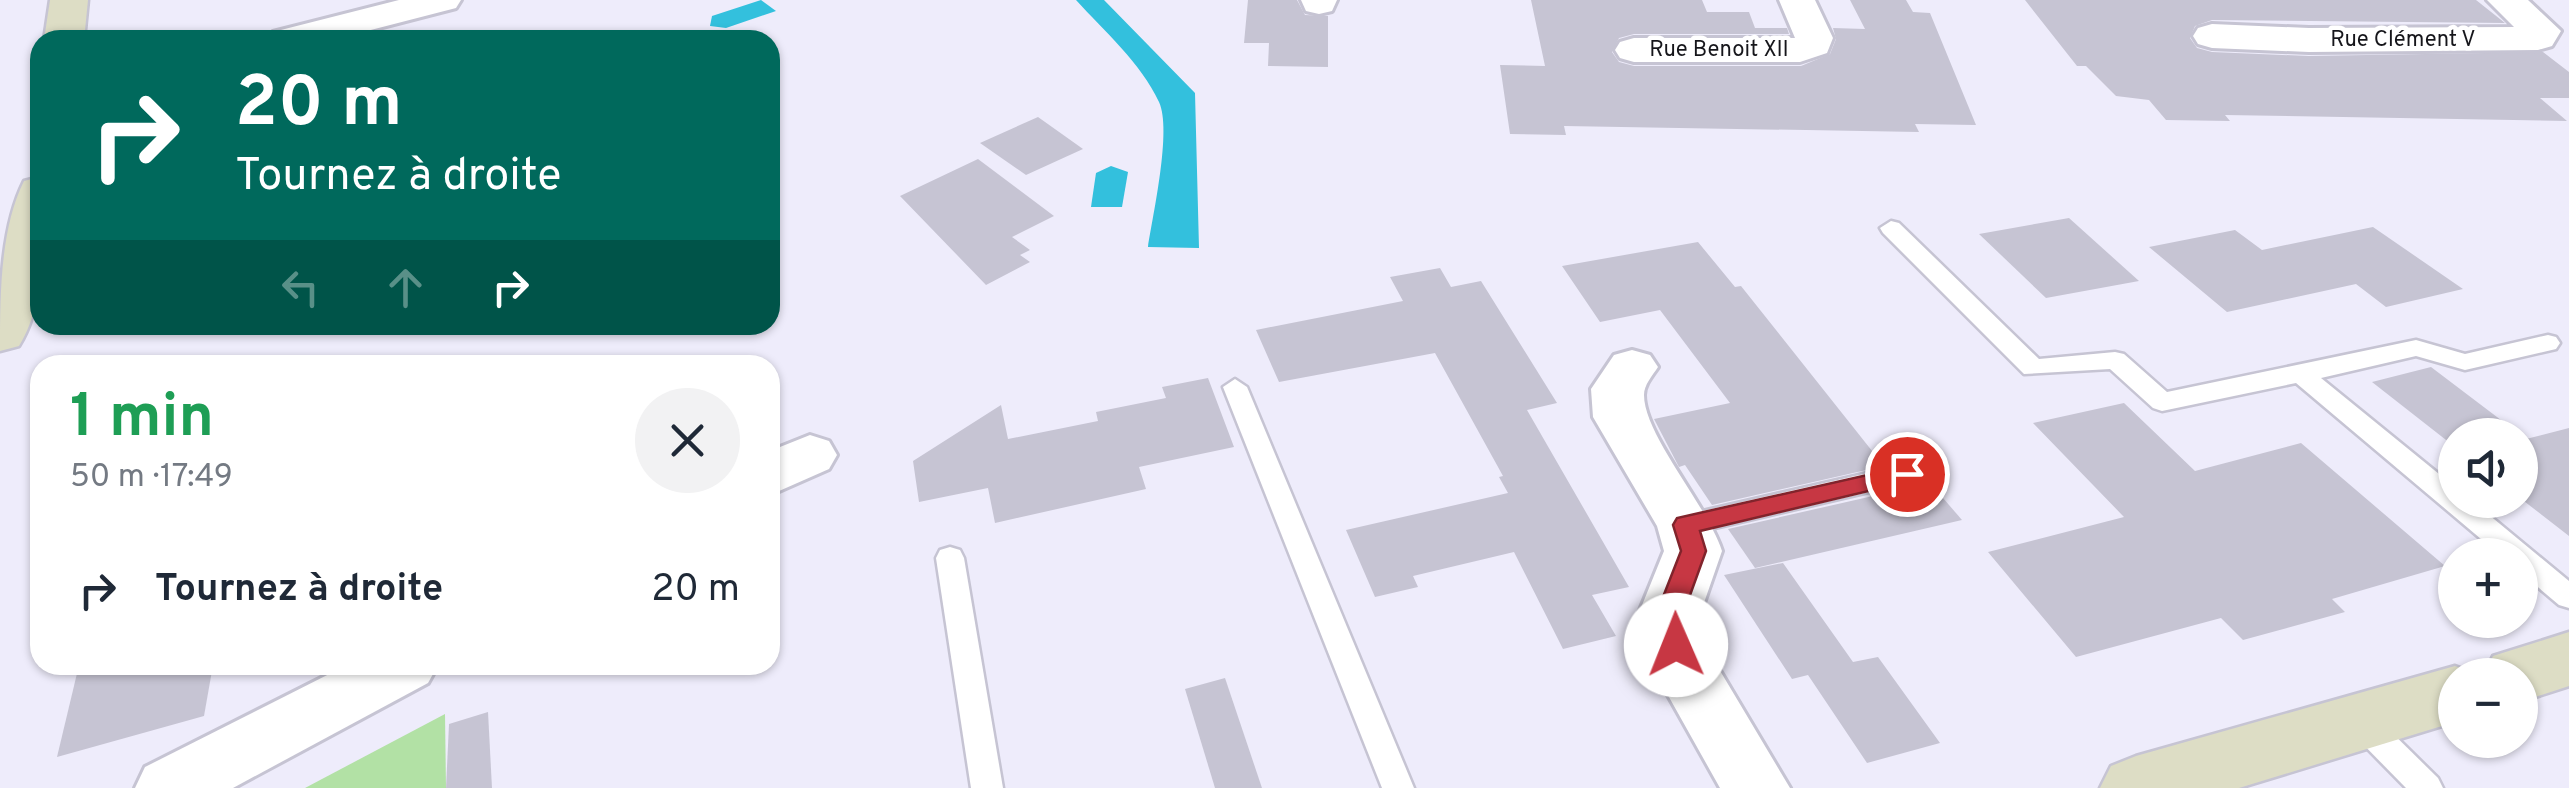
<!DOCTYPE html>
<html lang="fr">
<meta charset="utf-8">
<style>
:root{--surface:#fff;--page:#f2f2f3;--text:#1f2937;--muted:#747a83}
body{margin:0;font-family:Overpass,sans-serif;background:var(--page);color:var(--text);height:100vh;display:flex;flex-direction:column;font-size:38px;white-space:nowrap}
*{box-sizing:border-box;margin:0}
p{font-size:32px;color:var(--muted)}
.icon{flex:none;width:55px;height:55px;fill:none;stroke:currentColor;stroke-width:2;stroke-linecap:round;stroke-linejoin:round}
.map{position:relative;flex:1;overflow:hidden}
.sheet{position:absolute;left:30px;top:355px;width:750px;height:320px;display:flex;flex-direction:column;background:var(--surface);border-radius:30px;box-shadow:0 2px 8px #0004}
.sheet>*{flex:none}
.banner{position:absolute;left:30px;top:30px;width:750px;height:305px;border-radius:30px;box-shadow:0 2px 8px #0004;background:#00695c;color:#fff;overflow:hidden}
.controls{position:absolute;left:2438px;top:418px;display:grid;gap:20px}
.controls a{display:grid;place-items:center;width:100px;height:100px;border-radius:50%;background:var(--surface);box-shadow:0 2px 8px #0004;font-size:50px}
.pin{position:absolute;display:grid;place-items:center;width:85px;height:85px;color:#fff;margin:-42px;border:5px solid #fff;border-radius:50%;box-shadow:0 2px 10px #0007}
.me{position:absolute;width:110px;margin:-55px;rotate:359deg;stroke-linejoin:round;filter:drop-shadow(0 0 8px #0008)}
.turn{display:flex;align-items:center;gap:35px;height:210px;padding:0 40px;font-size:45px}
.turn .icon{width:130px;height:130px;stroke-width:2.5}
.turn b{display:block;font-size:70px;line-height:85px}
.lanes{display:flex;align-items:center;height:95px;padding:0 40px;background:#0003;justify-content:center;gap:50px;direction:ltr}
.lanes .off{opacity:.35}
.round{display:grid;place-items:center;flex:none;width:105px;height:105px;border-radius:52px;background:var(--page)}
.headline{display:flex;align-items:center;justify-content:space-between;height:170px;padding:0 40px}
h1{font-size:60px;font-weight:700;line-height:75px;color:#1e9e55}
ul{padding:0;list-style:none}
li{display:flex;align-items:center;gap:30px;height:130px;padding:0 40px}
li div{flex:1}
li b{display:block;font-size:38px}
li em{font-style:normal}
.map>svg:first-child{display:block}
.green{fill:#b2e1a5}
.water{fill:#33c0dd}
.building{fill:#c6c4d3}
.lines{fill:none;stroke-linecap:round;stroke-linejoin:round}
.service-casing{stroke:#c6c4d3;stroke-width:5}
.minor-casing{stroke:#c6c4d3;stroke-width:6}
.secondary-casing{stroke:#c6c4d3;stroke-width:5}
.service{fill:#fff;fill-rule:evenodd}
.minor{fill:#fff;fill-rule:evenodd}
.secondary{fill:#ddddc5;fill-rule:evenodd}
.route{fill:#c73743;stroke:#81242c;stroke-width:2.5}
.labels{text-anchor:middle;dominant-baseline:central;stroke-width:9;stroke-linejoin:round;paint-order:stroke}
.far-street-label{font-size:22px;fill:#16161b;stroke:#fff}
</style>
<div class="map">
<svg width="2569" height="788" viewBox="0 0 2569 788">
<rect width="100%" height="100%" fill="#eeecfb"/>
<path class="green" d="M445,714l1,74h-141z"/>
<g class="water">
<path d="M761,0l15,11 -50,17 -16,-2 2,-10z"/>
<path d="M1076,0h28l91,93 4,155 -51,-1c5,-33 24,-117 11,-145 -18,-39 -55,-71 -83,-102z"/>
<path d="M1111,166l17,6 -6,35h-31l5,-34z"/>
</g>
<g class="building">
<path d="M1248,0h49l8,15 23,1v51l-60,-1 1,-23h-25z"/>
<path d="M1531,0h171l5,12h42l6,16h32l2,6h-155l-15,4 -7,14 7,10 15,4h167l29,-12 6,-15 -3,-11 32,1 -15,-29h56l7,12 17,1 46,112 -61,-1 4,8 -355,-6 2,9 -56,-1 -10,-69 45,1z"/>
<path d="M2025,0h451l29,23 -293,-3 -17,6 -5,12 7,10 15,4 97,4 234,-4 26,20v26h-29l27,23 -342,-6 5,6 -64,-1 -17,-20 -33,-4 -30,-30h-9z"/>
<path d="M1038,117l45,32 -57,26 -46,-32z"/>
<path d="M978,159l76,57 -42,21 18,13 -10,5 10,7 -44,23 -86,-89z"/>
<path d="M2069,218l70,63 -93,17 -67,-64z"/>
<path d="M2373,227l90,62 -77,18 -30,-23 -129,28 -78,-65 86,-17 27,20z"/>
<path d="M1698,242l37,45 6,-1 143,180 -172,39 -27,-40 -6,2 -25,-48 76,-16 -70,-93 -60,12 -38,-56z"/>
<path d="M1440,268l11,19 30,-6 76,122 -30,7 102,177 -37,8 24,41 -53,13 -49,-97 -101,24 5,11 -43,10 -29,-67 162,-37 -9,-16 4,-1 -68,-123 -156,29 -23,-52 147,-29 -13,-24z"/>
<path d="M2431,367l95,72 43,-11v108l-49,-38v-63h-65v12l-83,-65z"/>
<path d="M1208,378l26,69 -95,20 7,22 -151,34 -7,-35 -69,14 -6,-41 88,-56 7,34 90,-18 -2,-9 70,-14 -4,-11z"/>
<path d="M2124,403l71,68 106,-28 144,123 -113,33 13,13 -102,28 -22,-22 -145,39 -88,-105 136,-35 -91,-94z"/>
<path d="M1930,483l32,37 -207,48 -27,-39z"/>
<path d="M1783,563l70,99 25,-5 62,86 -73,20 -59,-88 -16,4 -68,-104z"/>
<path d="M79,665h134l-9,51 -147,41z"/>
<path d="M1225,678l37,110h-47l-30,-99z"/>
<path d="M488,712l4,76h-46l3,-64z"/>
</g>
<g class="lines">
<g class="service-casing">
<g id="service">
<path d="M1891,221l8,2 140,136 76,-7 9,2 43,38 249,-52 49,14 83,-19 8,2 4,6 -4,6 -91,21 -49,-14 -95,22 134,109v13h16l98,81v27l-10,-3 -39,-33v-17h-20l-204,-172 -134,28 -9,-3 -43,-39 -86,5 -141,-141 -3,-5z"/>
<path d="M1235,379l12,8 167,401h-32l-159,-401z"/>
<path d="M1907,464l9,3 4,7 -4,7 -231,54 -10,-3 -4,-7 4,-7 10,-3z"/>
<path d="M950,547l10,3 4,8 39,230h-32l-35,-230 4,-8z"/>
<path d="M2361,709l11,4 66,65 5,10h-37l-56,-57 -5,-9 5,-9z"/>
</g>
</g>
<g class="minor-casing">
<g id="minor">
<path d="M399,0h62l-5,8 -124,32h-64l5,-8z"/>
<path d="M1301,0h36l-5,11 -13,3 -13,-3z"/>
<path d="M1779,0h36l18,38 -6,15 -27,9h-166l-14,-4 -5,-8 5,-8 14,-4h161z"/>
<path d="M2487,0h41l33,31 -9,15 -14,4 -229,2 -97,-4 -14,-4 -5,-8 5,-8 14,-4 97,4 205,-1z"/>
<path d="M1632,350l18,5 8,12c-6,9 -14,18 -14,28 0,40 63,110 78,156l-24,69 21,49 71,119h-70l-60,-107 -24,-61 28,-69 -7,-25 -64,-109 -2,-28 23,-34z"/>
<path d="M810,435l19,6 8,14 -8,14 -59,26v-44z"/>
<path d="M347,665h91l-10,18 -195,105h-98l10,-21z"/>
</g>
</g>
<g class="secondary-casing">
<g id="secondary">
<path d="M50,0h38l-4,40h-40z"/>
<path d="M40,177c0,55 9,121 -21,169l-19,5c0,-55 0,-122 24,-170z"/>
<path d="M2569,632v54l-49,16v-27h-36l9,-19z"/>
<path d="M2455,666l24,9h-24v47l-216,66h-139l11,-22 25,-10z"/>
</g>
</g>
<use href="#service" class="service"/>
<use href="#minor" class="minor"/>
<use href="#secondary" class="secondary"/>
</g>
<path class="route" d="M1907,466l8,2 4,6 -4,6 -215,51 6,20 -25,69 8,25 -4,8 -9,3 -10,-3 -12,-33 27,-69 -8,-26 4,-7z"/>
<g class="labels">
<g class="far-street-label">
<text x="2403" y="40">Rue Clément V</text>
<text x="1719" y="50">Rue Benoit XII</text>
</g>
</g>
</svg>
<div class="controls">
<a><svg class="icon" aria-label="sound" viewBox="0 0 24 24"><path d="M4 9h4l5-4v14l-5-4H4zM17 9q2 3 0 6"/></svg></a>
<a>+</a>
<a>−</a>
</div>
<div class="pin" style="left:1907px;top:474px;background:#d93025"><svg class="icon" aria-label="arrive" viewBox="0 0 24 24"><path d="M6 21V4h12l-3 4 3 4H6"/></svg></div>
<svg class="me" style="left:1676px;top:645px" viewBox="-20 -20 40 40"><circle r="19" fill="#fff"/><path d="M0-13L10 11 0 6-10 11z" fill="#c73743"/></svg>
<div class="banner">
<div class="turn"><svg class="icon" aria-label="right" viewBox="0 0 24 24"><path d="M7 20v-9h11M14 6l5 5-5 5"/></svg><div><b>20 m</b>Tournez à droite</div></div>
<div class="lanes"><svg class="icon off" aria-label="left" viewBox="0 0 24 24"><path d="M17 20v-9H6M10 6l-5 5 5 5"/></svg><svg class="icon off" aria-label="ahead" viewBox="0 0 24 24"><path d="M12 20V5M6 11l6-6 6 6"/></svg><svg class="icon" aria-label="right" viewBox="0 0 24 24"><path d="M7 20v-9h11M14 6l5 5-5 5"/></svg></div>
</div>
<section class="sheet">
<div class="headline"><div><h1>1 min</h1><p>50 m · 17:49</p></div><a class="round"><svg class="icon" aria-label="close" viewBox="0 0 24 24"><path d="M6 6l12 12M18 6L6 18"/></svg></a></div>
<ul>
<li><svg class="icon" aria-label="right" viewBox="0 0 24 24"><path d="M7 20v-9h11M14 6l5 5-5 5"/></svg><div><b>Tournez à droite</b></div><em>20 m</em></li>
</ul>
</section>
</div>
